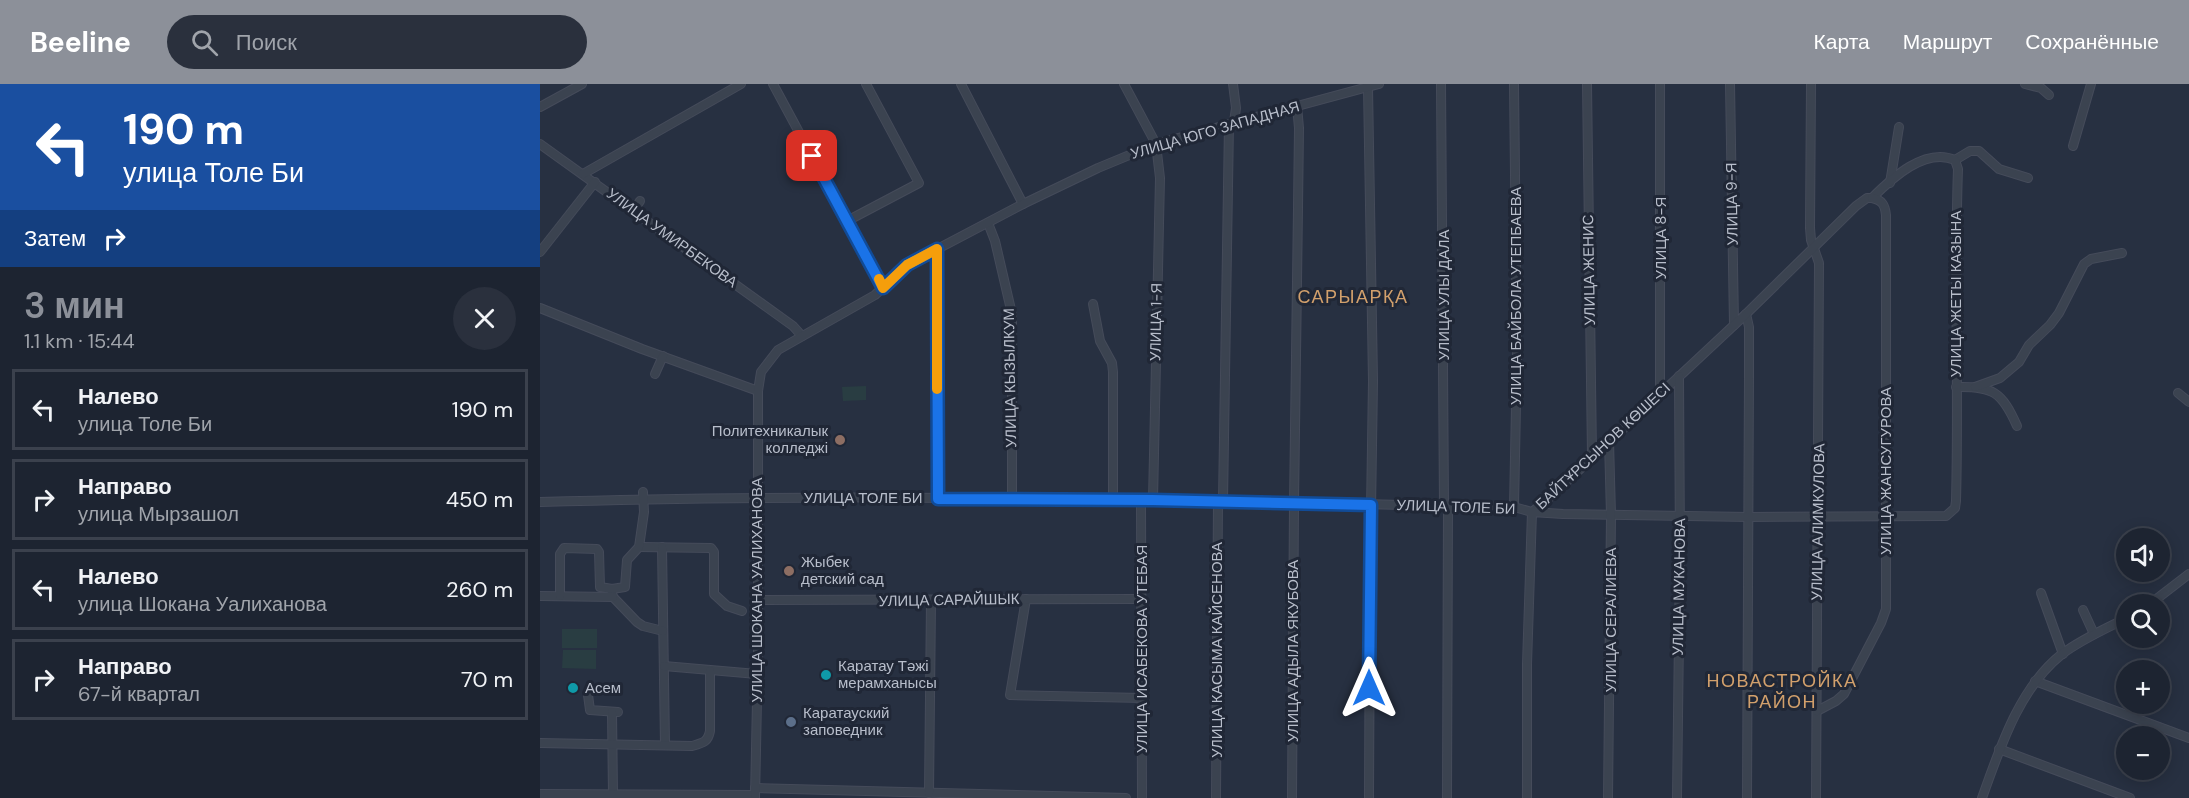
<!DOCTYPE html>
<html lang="ru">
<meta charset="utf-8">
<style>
:root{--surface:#1d2431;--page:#2a303d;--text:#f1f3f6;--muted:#a0a4ab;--line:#3b414d;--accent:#8c9099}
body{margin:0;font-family:"DM Sans",sans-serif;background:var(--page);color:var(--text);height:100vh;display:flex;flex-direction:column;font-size:22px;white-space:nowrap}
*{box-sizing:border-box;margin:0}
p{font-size:20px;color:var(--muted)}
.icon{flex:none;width:33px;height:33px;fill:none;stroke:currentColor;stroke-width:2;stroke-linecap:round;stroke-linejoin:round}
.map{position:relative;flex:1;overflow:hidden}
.drawer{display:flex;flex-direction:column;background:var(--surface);width:540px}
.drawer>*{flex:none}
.hud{background:#1a4fa0;color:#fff;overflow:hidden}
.controls{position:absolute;left:1576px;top:444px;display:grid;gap:12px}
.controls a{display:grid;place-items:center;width:54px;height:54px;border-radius:50%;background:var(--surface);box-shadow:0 3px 15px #0003,0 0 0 2px var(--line);font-size:30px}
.pin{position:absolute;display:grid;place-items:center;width:51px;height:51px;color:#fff;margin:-26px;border-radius:12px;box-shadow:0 3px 9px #0006}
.me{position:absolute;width:66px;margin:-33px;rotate:0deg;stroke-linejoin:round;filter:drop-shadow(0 0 4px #0008)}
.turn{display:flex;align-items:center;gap:21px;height:126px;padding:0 24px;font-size:27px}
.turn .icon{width:78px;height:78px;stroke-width:2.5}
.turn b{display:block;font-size:42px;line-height:51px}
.then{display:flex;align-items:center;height:57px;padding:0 24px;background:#0003;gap:12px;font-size:22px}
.round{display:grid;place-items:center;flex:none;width:63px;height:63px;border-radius:32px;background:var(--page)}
.head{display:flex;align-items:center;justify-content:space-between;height:102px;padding:0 24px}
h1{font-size:36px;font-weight:600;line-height:45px;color:var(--accent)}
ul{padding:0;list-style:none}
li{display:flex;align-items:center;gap:18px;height:81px;margin:0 12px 9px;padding:0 12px;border:3px solid var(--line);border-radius:0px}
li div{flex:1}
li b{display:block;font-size:22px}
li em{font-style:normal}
header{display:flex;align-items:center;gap:36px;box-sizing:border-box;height:84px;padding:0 30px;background:var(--accent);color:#fff}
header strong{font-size:28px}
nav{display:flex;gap:33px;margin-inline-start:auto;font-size:21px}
.search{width:420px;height:54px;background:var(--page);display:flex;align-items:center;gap:15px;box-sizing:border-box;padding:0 21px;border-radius:33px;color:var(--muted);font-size:22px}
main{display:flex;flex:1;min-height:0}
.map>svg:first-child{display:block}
.green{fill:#293d42}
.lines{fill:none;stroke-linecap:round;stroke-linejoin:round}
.minor-casing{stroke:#454b5a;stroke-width:10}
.minor{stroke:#3b4350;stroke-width:8}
.route-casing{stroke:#114b97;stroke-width:15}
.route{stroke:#1a73e8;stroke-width:10}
.slow{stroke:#f59e0b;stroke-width:10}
.education-dot{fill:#8d6e63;stroke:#202736;stroke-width:2}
.culture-dot{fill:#0f9aa8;stroke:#202736;stroke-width:2}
.service-dot{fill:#5c6f8a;stroke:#202736;stroke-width:2}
.labels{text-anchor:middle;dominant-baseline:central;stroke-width:6;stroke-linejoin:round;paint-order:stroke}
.street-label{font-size:15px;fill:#b8becb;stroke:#202736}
.poi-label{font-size:15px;fill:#b8becb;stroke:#202736;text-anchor:start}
.quarter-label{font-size:18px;letter-spacing:1.5px;fill:#d2a06c;stroke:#202736}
</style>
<header>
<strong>Beeline</strong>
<div class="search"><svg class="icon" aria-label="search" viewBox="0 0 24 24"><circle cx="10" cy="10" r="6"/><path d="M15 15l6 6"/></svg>Поиск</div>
<nav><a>Карта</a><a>Маршрут</a><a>Сохранённые</a></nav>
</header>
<main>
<section class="drawer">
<div class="hud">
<div class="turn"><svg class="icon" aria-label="left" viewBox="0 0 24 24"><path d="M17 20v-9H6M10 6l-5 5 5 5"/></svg><div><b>190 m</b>улица Толе Би</div></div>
<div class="then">Затем<svg class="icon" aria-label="right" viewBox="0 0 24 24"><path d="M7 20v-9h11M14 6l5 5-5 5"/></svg></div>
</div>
<div class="head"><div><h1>3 мин</h1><p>1.1 km · 15:44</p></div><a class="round"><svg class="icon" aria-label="close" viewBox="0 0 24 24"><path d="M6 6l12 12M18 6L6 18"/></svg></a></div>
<ul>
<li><svg class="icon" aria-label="left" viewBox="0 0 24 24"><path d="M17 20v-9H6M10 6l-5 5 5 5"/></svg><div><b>Налево</b><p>улица Толе Би</p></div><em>190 m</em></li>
<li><svg class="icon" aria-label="right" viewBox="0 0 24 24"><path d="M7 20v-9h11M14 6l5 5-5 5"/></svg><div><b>Направо</b><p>улица Мырзашол</p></div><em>450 m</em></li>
<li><svg class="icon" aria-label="left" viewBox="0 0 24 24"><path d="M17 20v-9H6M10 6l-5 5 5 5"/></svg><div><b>Налево</b><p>улица Шокана Уалиханова</p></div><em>260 m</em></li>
<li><svg class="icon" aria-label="right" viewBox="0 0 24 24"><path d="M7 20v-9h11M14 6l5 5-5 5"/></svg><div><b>Направо</b><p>67-й квартал</p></div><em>70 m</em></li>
</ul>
</section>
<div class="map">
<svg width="1649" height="714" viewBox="0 0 1649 714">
<rect width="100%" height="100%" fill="#273041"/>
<g class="green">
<path d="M326,302v14l-23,1 -1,-14z"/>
<rect x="22" y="545" width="35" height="19"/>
<path d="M23,566h33v19l-34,-1z"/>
</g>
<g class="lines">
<g class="minor-casing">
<g id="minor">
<path d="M233,0l110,204"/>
<path d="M421,0l62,120"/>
<path d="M584,0l32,60 4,34 -7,322"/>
<path d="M693,0l3,24 -2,14"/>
<path d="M901,0l3,422"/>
<path d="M974,0l3,271 -3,152"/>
<path d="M1047,0l5,372"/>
<path d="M1120,0v309"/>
<path d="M1190,0l4,241"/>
<path d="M1271,0l-1,144 1,12 8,23 -3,535"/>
<path d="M1485,0l16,4 8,7"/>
<path d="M828,3l5,294 -3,194 -1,223"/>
<path d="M0,23l42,-23"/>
<path d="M0,60l253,182 9,10"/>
<path d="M1533,62l18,-62"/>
<path d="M1415,76l15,-9h9l20,18 29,9"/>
<path d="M43,90l158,-90"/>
<path d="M1350,99l9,-56"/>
<path d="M94,126l6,-9"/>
<path d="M307,137l72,-38 -53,-99"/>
<path d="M448,139l7,18 17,73v185"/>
<path d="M397,165l1,250"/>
<path d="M0,168l55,-70"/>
<path d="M553,220l7,37 12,22 1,9v128"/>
<path d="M0,224l102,41 116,42"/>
<path d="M1206,230l3,13v50l-2,421"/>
<path d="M115,290l8,-18"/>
<path d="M1416,303c37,-1 46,5 61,39"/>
<path d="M1435,303l25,-9 19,-16 10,-17 21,-20 9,-12 25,-49 7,-5 31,-6"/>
<path d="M1638,309l11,9"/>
<path d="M601,416l1,298"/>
<path d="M683,417l6,-377"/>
<path d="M0,418c324,-10 650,-1 974,5l18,5 31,2 186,3 197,-1 9,-8 1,-7c3,-111 -2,-221 2,-332l-3,-9c-30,-13 -63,18 -83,38h-5l-11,8 -110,108 -197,184 -17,14 -5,152v134"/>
<path d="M99,463l72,1 3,4v42l13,12 15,5"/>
<path d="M122,463l3,198"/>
<path d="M72,509l1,4 24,25 6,4 20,5"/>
<path d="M1501,509l22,61"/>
<path d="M0,512l73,1"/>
<path d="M20,512v-42l4,-6 33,1 2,3 1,35 12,2 13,-2 2,-27 12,-13 5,-35 -1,-20"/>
<path d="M486,515l-16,96 132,3"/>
<path d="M216,516l386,-1"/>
<path d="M1610,520l39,-30"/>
<path d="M1543,526l11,24"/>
<path d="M124,582l93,8"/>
<path d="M1495,597l154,57"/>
<path d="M48,611l2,15 28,2"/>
<path d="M1277,627l19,-10 8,-7 37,-71 5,-14v-394c-1,-10 -4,-15 -14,-17"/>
<path d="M72,628l1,83"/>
<path d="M0,659l152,3c11,-3 16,-4 18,-15v-60"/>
<path d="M1459,665l131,49"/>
<path d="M215,704l371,10"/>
<path d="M389,709l2,-192"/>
<path d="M0,710l215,1"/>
<path d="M215,714l3,-146v-261l3,-19 17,-22 97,-55 32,-30 116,-61 75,-36 58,-24 223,-60"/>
<path d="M676,714l2,-297"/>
<path d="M752,714l2,-294 4,-296 1,-80 -2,-22"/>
<path d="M907,714l1,-292"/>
<path d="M1068,714l3,-283 -2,-74"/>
<path d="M1137,714l3,-243 -1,-179"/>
<path d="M1442,714c18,-50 37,-110 80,-144 20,-15 43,-25 65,-36"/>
</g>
</g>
<use href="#minor" class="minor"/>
</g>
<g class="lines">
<g class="route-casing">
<path id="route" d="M272,72l71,132 24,-23 30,-16 1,250 215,1 218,5 -2,183"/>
</g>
<use href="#route" class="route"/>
<path class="slow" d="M339,195l4,9 24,-23 30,-16v140"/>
</g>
<g class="education-dot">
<circle cx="300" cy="356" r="6"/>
<circle cx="249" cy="487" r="6"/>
</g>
<g class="culture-dot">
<circle cx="286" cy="591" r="6"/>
<circle cx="33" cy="604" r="6"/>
</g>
<circle class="service-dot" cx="251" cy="638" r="6"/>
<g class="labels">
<g class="street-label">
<text transform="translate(675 46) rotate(-16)">УЛИЦА ЮГО ЗАПАДНАЯ</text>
<text transform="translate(1192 120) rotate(-91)">УЛИЦА 9-Я</text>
<text transform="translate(132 154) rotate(36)">УЛИЦА УМИРБЕКОВА</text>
<text transform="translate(1121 154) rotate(-90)">УЛИЦА 8-Я</text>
<text transform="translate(1049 186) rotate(-91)">УЛИЦА ЖЕНИС</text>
<text transform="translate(1416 210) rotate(-90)">УЛИЦА ЖЕТЫ КАЗЫНА</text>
<text transform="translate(904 211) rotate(-90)">УЛИЦА УЛЫ ДАЛА</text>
<text transform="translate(976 212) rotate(-90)">УЛИЦА БАЙБОЛА УТЕПБАЕВА</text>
<text transform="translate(616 238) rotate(-89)">УЛИЦА 1-Я</text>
<text transform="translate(470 294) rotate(-91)">УЛИЦА КЫЗЫЛКУМ</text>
<text transform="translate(1063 362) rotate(-43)">БАЙТҰРСЫНОВ КӨШЕСІ</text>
<text transform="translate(1346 387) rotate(-90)">УЛИЦА ЖАНСУГУРОВА</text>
<text x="323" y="414">УЛИЦА ТОЛЕ БИ</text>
<text transform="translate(916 423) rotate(2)">УЛИЦА ТОЛЕ БИ</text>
<text transform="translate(1278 438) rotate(-89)">УЛИЦА АЛИМКУЛОВА</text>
<text transform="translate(1139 503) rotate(-89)">УЛИЦА МУКАНОВА</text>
<text transform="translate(217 506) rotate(-90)">УЛИЦА ШОКАНА УАЛИХАНОВА</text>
<text transform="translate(409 516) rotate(-1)">УЛИЦА САРАЙШЫК</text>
<text transform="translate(1071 536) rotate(-90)">УЛИЦА СЕРАЛИЕВА</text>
<text transform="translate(602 565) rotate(-90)">УЛИЦА ИСАБЕКОВА УТЕБАЯ</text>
<text transform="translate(677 566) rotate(-90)">УЛИЦА КАСЫМА КАЙСЕНОВА</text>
<text transform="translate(753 567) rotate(-90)">УЛИЦА АДЫЛА ЯКУБОВА</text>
</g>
<g class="poi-label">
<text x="288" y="347" text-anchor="end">Политехникалык<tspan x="288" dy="17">колледжі</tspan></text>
<text x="261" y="478">Жыбек<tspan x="261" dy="17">детский сад</tspan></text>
<text x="298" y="582">Каратау Тәжі<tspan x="298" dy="17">мерамханысы</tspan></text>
<text x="45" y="604">Асем</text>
<text x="263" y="629">Каратауский<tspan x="263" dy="17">заповедник</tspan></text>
</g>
<g class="quarter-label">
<text x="813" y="213">САРЫАРҚА</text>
<text x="1242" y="597">НОВАСТРОЙКА<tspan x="1242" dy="21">РАЙОН</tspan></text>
</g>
</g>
</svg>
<div class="controls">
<a><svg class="icon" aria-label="sound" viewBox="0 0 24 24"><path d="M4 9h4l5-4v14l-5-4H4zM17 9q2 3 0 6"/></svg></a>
<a><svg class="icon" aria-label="search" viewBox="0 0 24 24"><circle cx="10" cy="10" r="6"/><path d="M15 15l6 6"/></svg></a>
<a>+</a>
<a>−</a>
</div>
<div class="pin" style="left:272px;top:72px;background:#d93025"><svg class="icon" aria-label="arrive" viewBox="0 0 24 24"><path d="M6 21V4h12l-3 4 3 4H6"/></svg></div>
<svg class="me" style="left:829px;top:604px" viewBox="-20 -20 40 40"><path d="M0-17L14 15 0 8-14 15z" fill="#1a73e8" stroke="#fff" stroke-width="4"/></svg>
</div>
</main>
